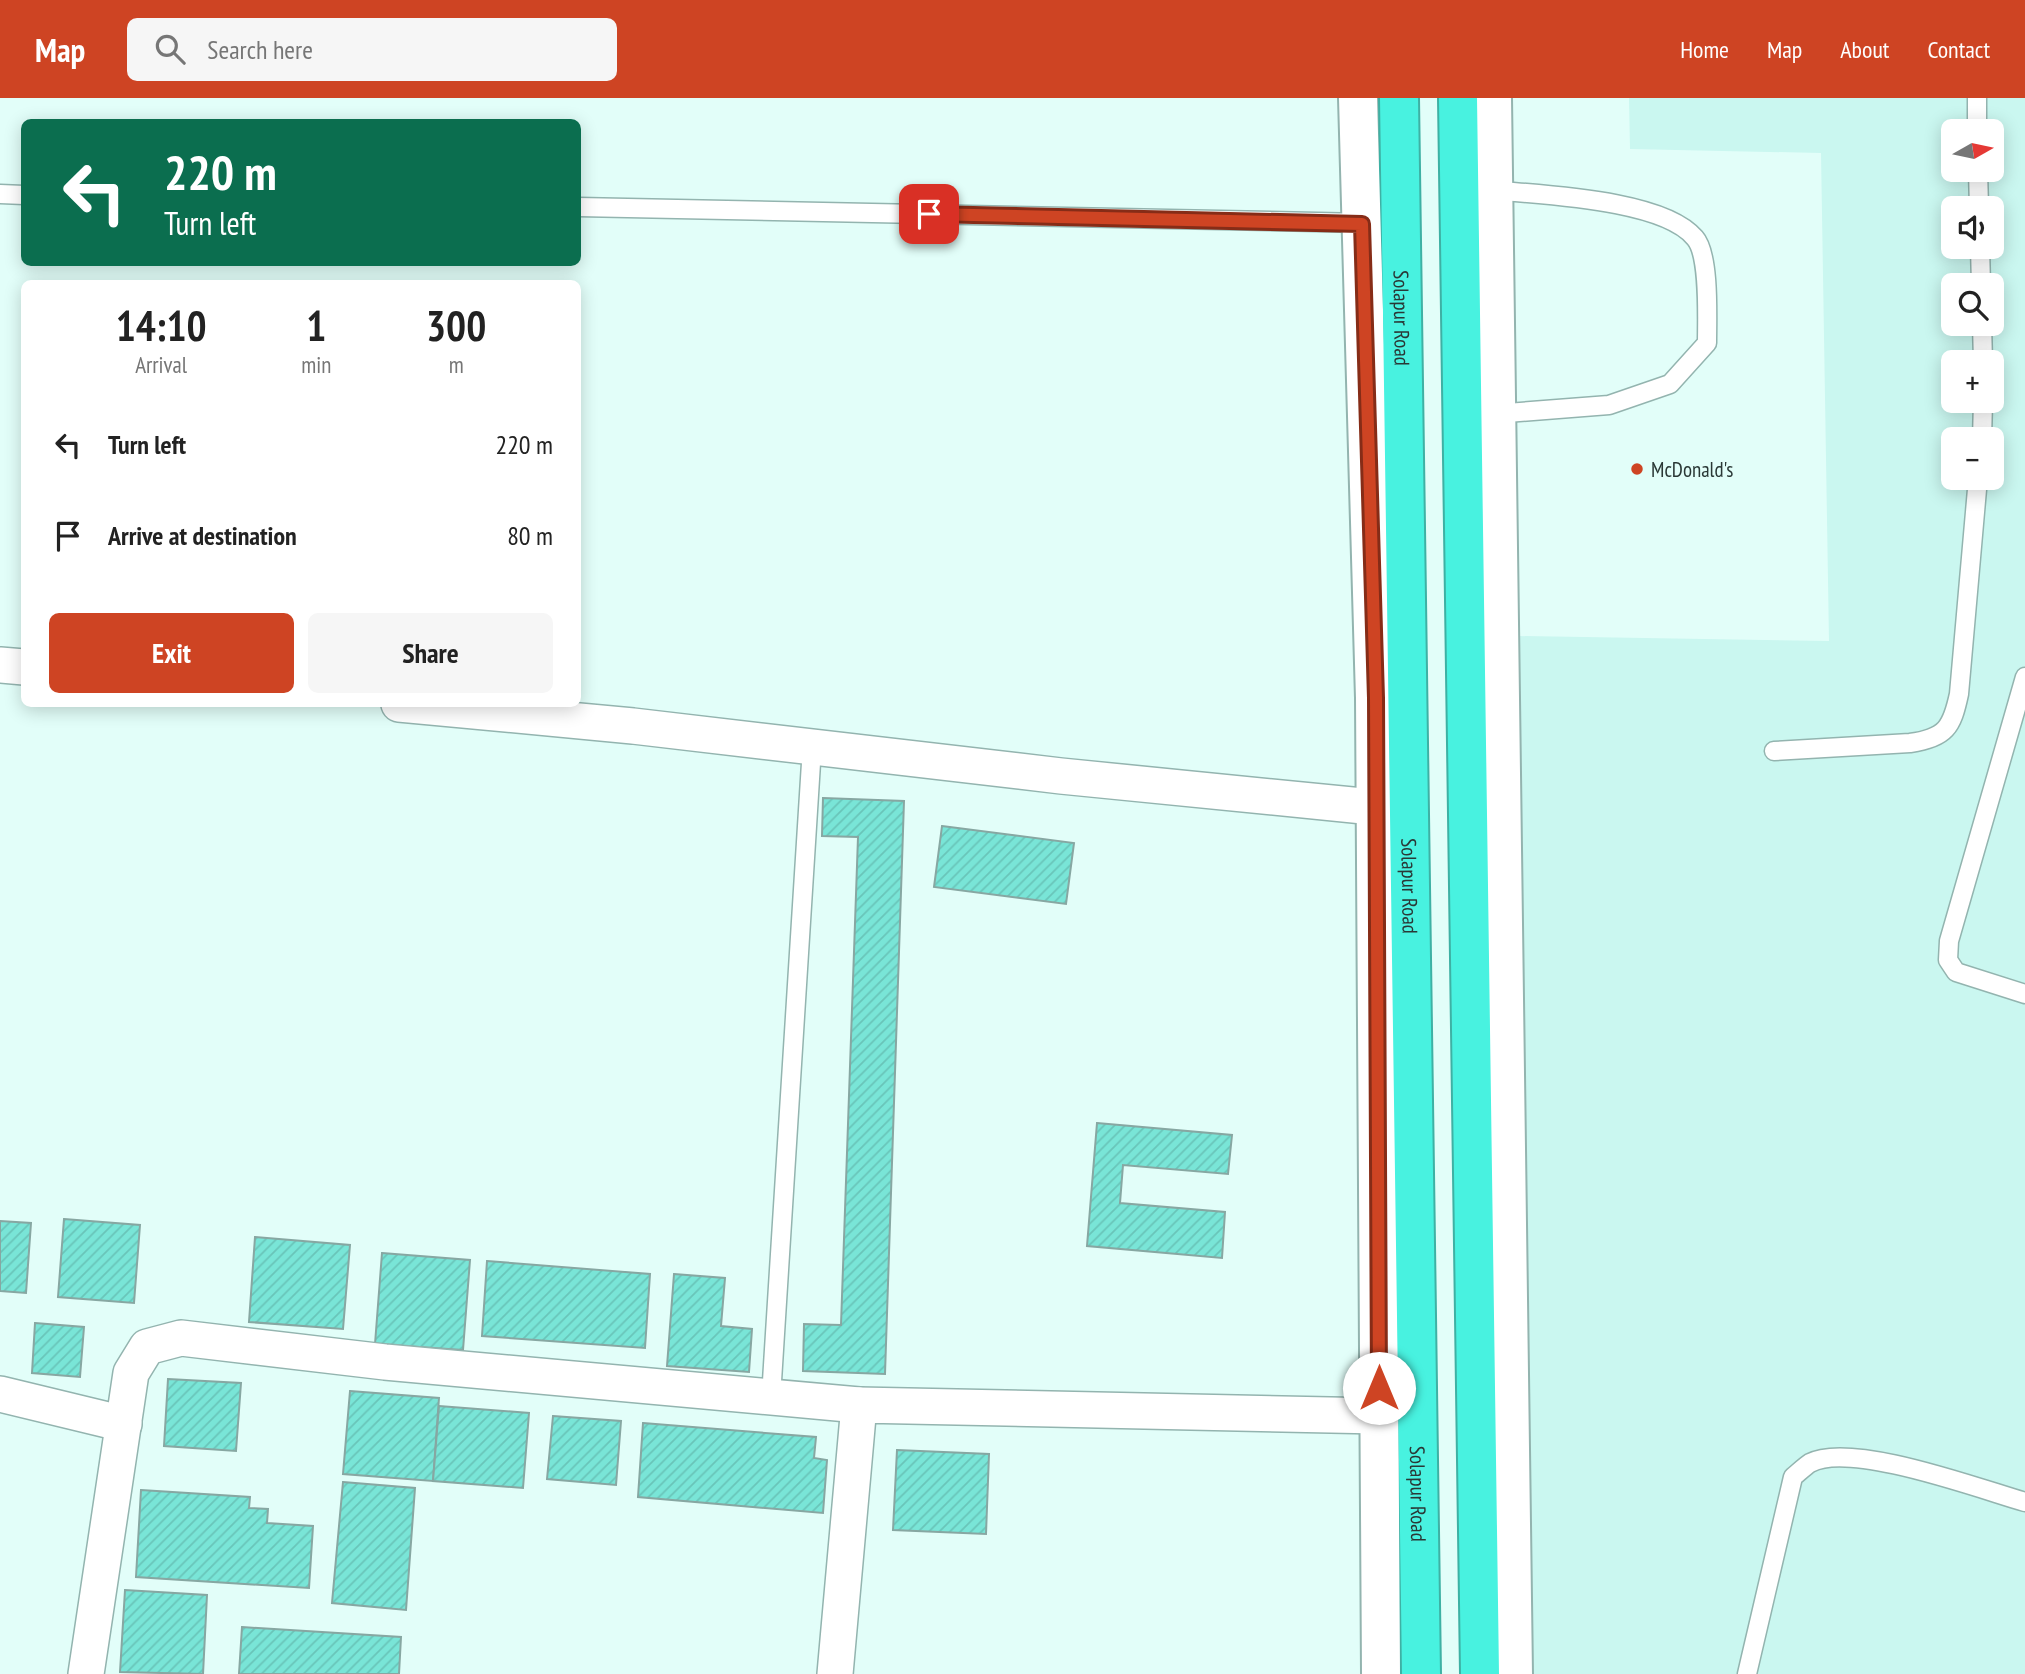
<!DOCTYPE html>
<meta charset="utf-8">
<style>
:root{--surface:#fff;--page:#f6f6f6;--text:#222;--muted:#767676;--accent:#ce4423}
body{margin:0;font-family:"PT Sans Narrow",sans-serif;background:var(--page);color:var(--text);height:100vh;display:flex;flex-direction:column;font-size:26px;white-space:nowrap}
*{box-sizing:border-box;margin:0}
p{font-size:23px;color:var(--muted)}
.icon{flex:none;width:38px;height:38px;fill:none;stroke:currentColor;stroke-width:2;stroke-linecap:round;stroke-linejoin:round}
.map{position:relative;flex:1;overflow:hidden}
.details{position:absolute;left:21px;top:182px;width:560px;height:427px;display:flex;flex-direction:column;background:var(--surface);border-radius:10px;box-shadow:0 4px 18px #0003}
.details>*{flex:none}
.hud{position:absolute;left:21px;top:21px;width:560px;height:147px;border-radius:10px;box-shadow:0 4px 18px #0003;background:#0b6e4f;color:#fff;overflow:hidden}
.needle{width:46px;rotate:81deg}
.controls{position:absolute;left:1941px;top:21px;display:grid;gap:14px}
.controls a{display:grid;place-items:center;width:63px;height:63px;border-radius:10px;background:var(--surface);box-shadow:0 4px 18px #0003;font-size:35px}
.pin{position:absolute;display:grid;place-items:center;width:60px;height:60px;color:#fff;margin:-30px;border-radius:14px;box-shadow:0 4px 10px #0006}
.me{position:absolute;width:77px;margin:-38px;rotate:0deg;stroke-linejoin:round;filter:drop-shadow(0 0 5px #0008)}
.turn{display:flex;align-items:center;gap:24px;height:147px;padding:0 28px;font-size:32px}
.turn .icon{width:91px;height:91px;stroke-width:2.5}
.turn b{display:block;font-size:49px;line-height:60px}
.eta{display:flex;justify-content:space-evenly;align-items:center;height:119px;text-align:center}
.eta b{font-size:42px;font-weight:700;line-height:49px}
.primary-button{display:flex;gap:14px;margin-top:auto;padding:14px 28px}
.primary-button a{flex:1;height:80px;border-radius:10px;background:var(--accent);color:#fff;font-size:28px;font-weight:700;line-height:80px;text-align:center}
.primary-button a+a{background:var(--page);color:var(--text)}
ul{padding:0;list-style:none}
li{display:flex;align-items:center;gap:21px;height:91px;padding:0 28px}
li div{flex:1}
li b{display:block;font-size:26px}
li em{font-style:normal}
header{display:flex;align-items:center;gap:42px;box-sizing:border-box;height:98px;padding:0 35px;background:var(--accent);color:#fff}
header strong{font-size:33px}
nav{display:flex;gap:38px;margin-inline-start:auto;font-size:24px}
.search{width:490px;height:63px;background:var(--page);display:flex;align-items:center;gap:18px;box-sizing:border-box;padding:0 24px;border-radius:10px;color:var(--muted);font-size:26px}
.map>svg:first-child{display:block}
.built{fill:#caf7f0;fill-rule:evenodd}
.building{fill:url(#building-hatch);stroke:#87a7a2;stroke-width:2}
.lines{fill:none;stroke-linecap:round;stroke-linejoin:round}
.lane-casing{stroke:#93b4af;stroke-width:21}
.street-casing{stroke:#93b4af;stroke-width:38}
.secondary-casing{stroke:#93b4af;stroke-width:42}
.highway-casing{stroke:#3eb1a4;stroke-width:42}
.lane{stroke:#fff;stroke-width:18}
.street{stroke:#fff;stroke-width:35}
.secondary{stroke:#fff;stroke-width:38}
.highway{stroke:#48f2e0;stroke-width:38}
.route-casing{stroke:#862c17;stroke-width:18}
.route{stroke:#ce4423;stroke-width:12}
.poi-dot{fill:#ce4423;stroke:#e2fef9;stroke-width:2.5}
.labels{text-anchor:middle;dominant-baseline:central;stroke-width:5;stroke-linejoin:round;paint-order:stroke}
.street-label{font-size:21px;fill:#2a3836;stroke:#e2fef9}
.poi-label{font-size:21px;fill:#2a3836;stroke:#e2fef9;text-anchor:start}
</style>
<header>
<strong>Map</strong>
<div class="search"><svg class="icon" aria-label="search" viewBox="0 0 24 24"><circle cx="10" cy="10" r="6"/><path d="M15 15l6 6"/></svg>Search here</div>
<nav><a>Home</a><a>Map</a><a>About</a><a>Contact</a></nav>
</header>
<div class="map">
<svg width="2025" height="1576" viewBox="0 0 2025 1576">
<defs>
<pattern id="building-hatch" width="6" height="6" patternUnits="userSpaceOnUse" patternTransform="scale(1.75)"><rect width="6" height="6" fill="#79e5d7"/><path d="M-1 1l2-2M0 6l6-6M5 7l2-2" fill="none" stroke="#69c5b9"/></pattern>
</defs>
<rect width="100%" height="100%" fill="#e2fef9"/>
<path class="built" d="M1629,0h396v1576h-498l-9,-1038 311,5 -8,-488 -191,-4zM1953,33h39v39h-39zM1953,110h39v39h-39zM1953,187h39v39h-39zM1953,264h39v39h-39zM1953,341h39v39h-39z"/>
<g class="building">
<path d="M823,700l81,3 -19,573 -82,-3 1,-47 37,1 17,-488 -36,-1z"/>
<path d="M942,728l132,17 -8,61 -132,-17z"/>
<path d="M1097,1025l135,12 -4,39 -105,-9 -3,38 105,9 -3,46 -135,-12z"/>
<path d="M64,1121l76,6 -6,78 -76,-6z"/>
<path d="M0,1123l31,2 -5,70 -26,-2z"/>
<path d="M255,1139l95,8 -7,84 -94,-7z"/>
<path d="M382,1155l88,7 -7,90 -88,-6z"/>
<path d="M487,1163l163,13 -5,74 -163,-12z"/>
<path d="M674,1176l51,4 -4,48 31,3 -3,43 -82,-6z"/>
<path d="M35,1225l49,4 -4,50 -48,-4z"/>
<path d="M168,1281l73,4 -5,68 -72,-5z"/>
<path d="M350,1293l89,7 -6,83 -90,-7z"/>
<path d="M439,1308l90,7 -6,75 -90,-7z"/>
<path d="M553,1318l68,5 -5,64 -69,-6z"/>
<path d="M643,1325l173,14 -2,21 13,2 -4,53 -185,-16z"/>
<path d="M897,1352l92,4 -3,80 -93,-4z"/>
<path d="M343,1384l72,6 -9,122 -74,-7z"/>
<path d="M141,1392l109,7 -1,11 19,1 -1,14 46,3 -4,62 -173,-11z"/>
<path d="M125,1492l82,5 -4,79 -83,-2z"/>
<path d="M242,1529l159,10 -2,37h-160z"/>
</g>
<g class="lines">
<g class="lane-casing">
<g id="lane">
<path d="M1977,0v33"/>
<path d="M1978,72l1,38"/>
<path d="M1491,92c50,5 172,9 204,48 15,17 12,81 12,105l-37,41 -61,21 -115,9"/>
<path d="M0,96l24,1"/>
<path d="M578,109l787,16"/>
<path d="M1980,149l1,38"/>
<path d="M1982,226l1,38"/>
<path d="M1982,341l1,-38"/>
<path d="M2025,579l-76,264 -1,19 8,12 69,22"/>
<path d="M1774,653l136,-8c36,-5 42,-16 49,-49l19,-216"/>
<path d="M771,1299l41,-650"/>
<path d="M1747,1576l46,-197c5,-4 11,-10 17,-14 40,-22 170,26 215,39"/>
</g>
</g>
<g class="street-casing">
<g id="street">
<path d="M0,567l24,2"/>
<path d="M399,606l234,22 428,50 342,34"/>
<path d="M0,1296l124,30"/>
<path d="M86,1576l45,-301 16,-26 34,-9 204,24 474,43"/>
<path d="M835,1576l24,-269 520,11"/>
</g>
</g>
<g class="secondary-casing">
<g id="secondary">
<path d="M1358,0l17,600 6,976"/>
<path d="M1492,0l21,1576"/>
</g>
</g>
<g class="highway-casing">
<g id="highway">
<path id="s1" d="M1399,0l22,1576"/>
<path d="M1458,0l22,1576"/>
</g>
</g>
<use href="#lane" class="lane"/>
<use href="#street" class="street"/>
<use href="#secondary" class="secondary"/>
<use href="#highway" class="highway"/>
</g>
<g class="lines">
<g class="route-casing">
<path id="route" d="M929,116l433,10 14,474 3,690"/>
</g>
<use href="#route" class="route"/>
</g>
<circle class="poi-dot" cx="1637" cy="371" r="7"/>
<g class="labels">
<g class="street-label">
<text stroke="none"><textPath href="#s1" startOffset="220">Solapur Road</textPath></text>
<text stroke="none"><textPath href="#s1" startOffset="788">Solapur Road</textPath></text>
<text stroke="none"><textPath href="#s1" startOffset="1396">Solapur Road</textPath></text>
</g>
<g class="poi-label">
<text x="1651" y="371">McDonald's</text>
</g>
</g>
</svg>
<div class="controls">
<a><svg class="needle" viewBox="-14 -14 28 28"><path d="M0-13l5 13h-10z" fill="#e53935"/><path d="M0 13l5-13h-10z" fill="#767676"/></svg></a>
<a><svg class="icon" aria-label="sound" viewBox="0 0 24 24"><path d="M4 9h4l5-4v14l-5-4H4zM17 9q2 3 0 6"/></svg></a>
<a><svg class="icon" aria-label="search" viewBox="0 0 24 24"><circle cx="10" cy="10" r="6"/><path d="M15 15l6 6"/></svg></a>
<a>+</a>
<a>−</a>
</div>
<div class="pin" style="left:929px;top:116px;background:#d93025"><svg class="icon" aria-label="arrive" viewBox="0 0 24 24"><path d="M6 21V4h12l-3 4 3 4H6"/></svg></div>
<svg class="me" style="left:1379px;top:1290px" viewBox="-20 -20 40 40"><circle r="19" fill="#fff"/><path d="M0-13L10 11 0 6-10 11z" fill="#ce4423"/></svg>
<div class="hud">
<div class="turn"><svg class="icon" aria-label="left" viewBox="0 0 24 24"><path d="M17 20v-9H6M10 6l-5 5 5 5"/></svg><div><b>220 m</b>Turn left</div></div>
</div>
<section class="details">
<div class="eta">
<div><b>14:10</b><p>Arrival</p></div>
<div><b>1</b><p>min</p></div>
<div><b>300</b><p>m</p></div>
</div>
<ul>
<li><svg class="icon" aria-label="left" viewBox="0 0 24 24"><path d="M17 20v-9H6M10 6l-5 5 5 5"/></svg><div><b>Turn left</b></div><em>220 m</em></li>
<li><svg class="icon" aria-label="arrive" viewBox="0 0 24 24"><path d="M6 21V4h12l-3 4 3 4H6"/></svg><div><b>Arrive at destination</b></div><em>80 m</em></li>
</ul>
<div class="primary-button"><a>Exit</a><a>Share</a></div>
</section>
</div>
